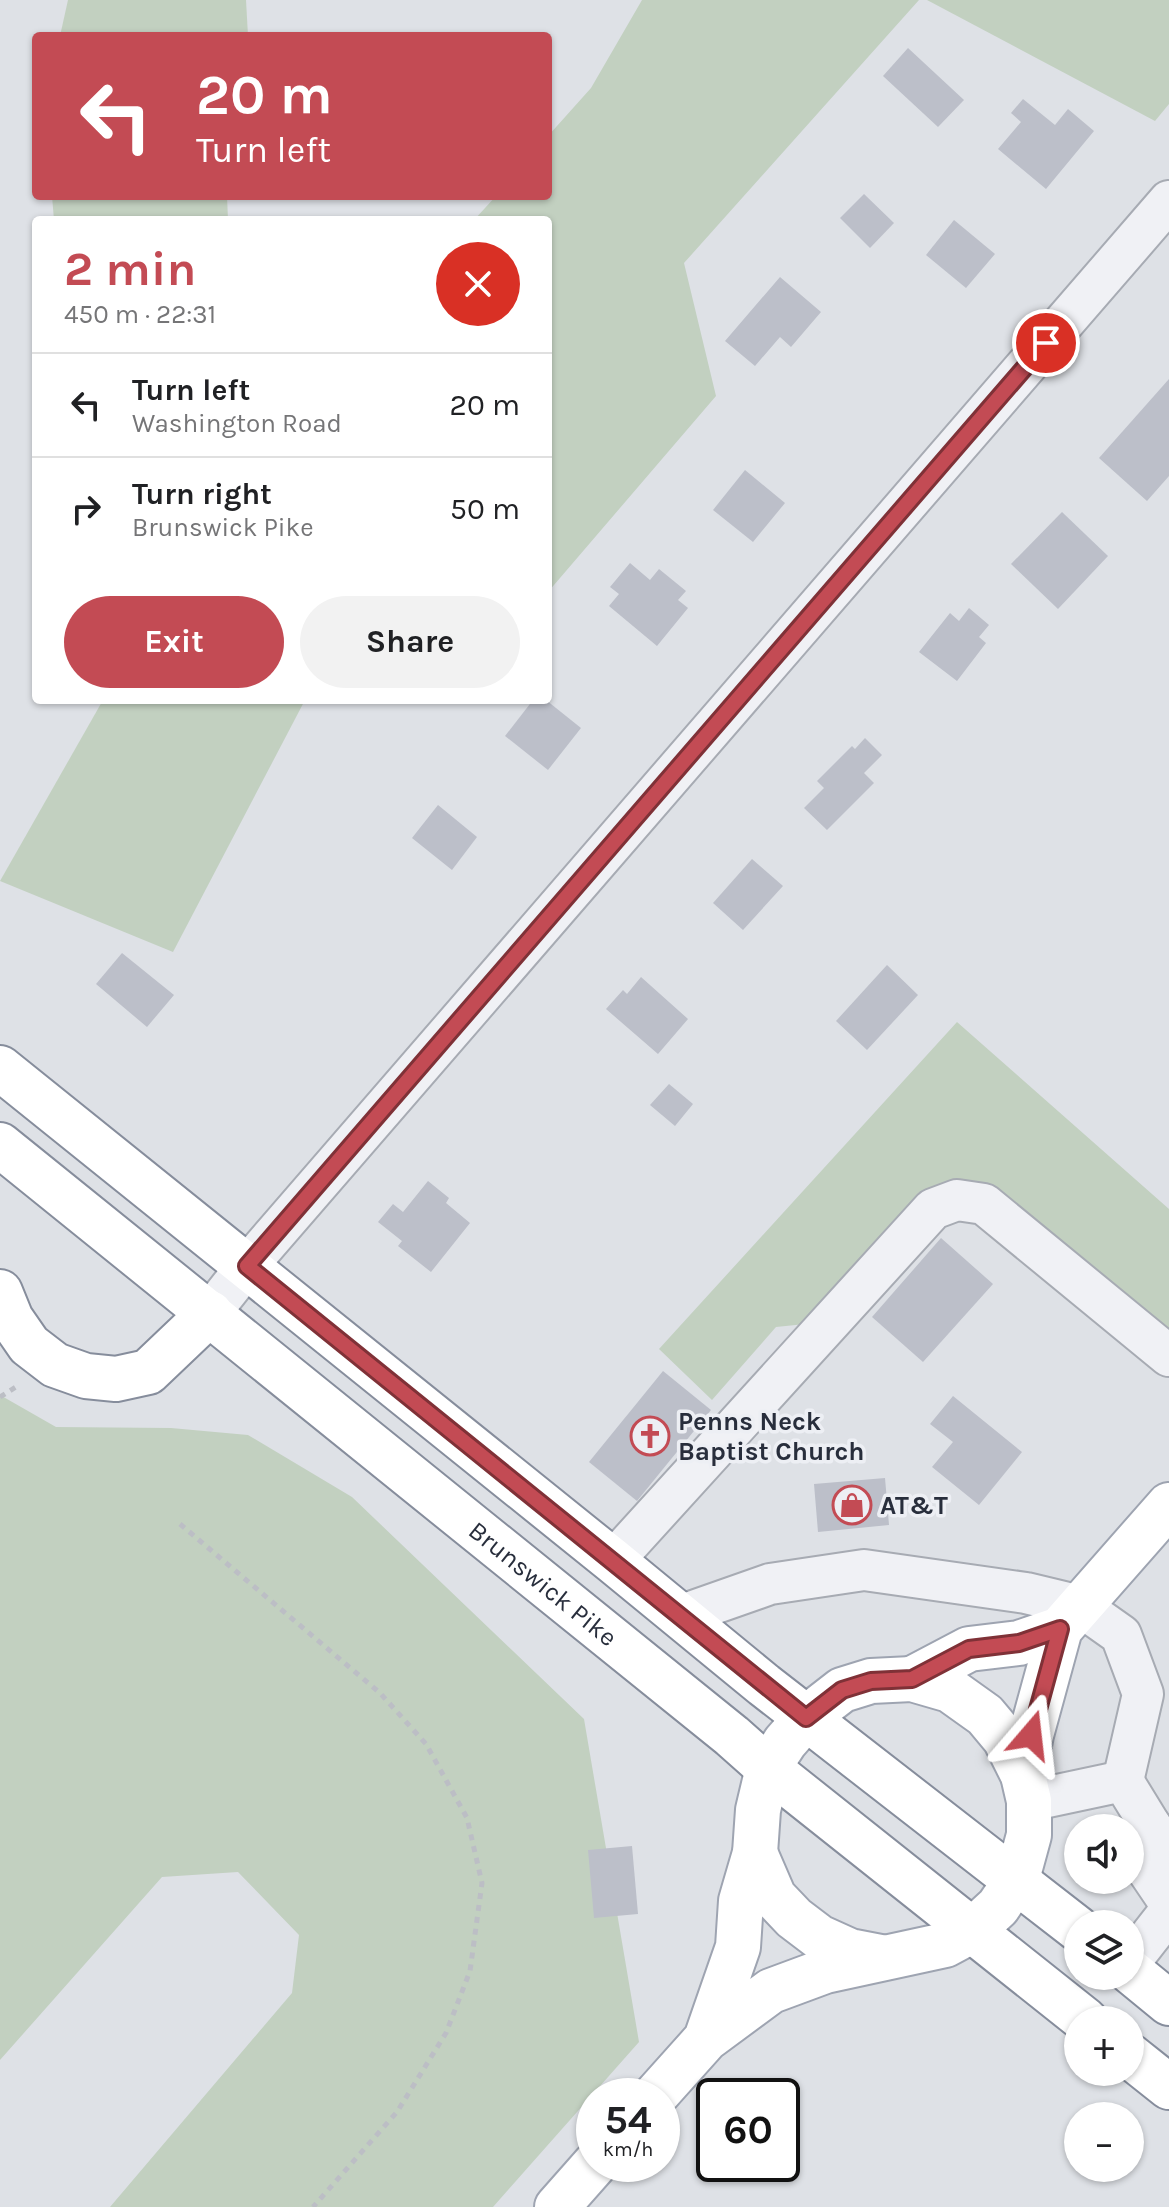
<!DOCTYPE html>
<meta charset="utf-8">
<style>
:root{--surface:#fff;--page:#f2f2f2;--text:#202124;--muted:#757577;--line:#e0e0e0;--accent:#c34b54}
body{margin:0;font-family:Karla,sans-serif;background:var(--page);color:var(--text);height:100vh;display:flex;flex-direction:column;font-size:30px;white-space:nowrap}
*{box-sizing:border-box;margin:0}
p{font-size:26px;color:var(--muted)}
.icon{flex:none;width:44px;height:44px;fill:none;stroke:currentColor;stroke-width:2;stroke-linecap:round;stroke-linejoin:round}
.map{position:relative;flex:1;overflow:hidden}
.panel{position:absolute;left:32px;top:216px;width:520px;height:488px;display:flex;flex-direction:column;background:var(--surface);border-radius:8px;box-shadow:0 2px 6px #0004}
.panel>*{flex:none}
.banner{position:absolute;left:32px;top:32px;width:520px;height:168px;border-radius:8px;box-shadow:0 2px 6px #0004;background:#c34b54;color:#fff;overflow:hidden}
.buttons{position:absolute;left:1064px;top:1814px;display:grid;gap:16px}
.buttons a{display:grid;place-items:center;width:80px;height:80px;border-radius:50%;background:var(--surface);box-shadow:0 2px 6px #0004;font-size:40px}
.speed{position:absolute;left:576px;top:2078px;display:flex;gap:16px;font-size:40px;font-weight:700;text-align:center}
.speed>*{display:grid;place-content:center;width:104px;height:104px;border-radius:50%;background:var(--surface);box-shadow:0 2px 6px #0004;line-height:1}
.speed small{font-size:20px;font-weight:400}
.speed .limit{border:4px solid #111;border-radius:12px;background:#fff;color:#111}
.pin{position:absolute;display:grid;place-items:center;width:68px;height:68px;color:#fff;margin:-34px;border:4px solid #fff;border-radius:50%;box-shadow:0 2px 8px #0007}
.me{position:absolute;width:88px;margin:-44px;rotate:17deg;stroke-linejoin:round;filter:drop-shadow(0 0 6px #0008)}
.turn{display:flex;align-items:center;gap:28px;height:168px;padding:0 32px;font-size:36px}
.turn .icon{width:104px;height:104px;stroke-width:2.5}
.turn b{display:block;font-size:56px;line-height:68px}
.round{display:grid;place-items:center;flex:none;width:84px;height:84px;border-radius:42px;background:var(--page)}
.head{display:flex;align-items:center;justify-content:space-between;height:136px;padding:0 32px}
h1{font-size:48px;font-weight:700;line-height:60px;color:var(--accent)}
.primary-button{display:flex;gap:16px;margin-top:auto;padding:16px 32px}
.primary-button a{flex:1;height:92px;border-radius:48px;background:var(--accent);color:#fff;font-size:32px;font-weight:700;line-height:92px;text-align:center}
.primary-button a+a{background:var(--page);color:var(--text)}
ul{padding:0;list-style:none}
li{display:flex;align-items:center;gap:24px;height:104px;padding:0 32px;border-top:2px solid var(--line)}
li div{flex:1}
li b{display:block;font-size:30px}
li em{font-style:normal}
.map>svg:first-child{display:block}
.green{fill:#c2d0c0}
.building{fill:#bcbfc9}
.lines{fill:none;stroke-linecap:round;stroke-linejoin:round}
.minor-casing{stroke:#a7abb3;stroke-width:44}
.major-casing{stroke:#9ea4b1;stroke-width:48}
.highway-casing{stroke:#868d9c;stroke-width:48}
.path{stroke:#bcbec5;stroke-width:5;stroke-dasharray:6 6;stroke-linecap:butt}
.minor{stroke:#f0f1f5;stroke-width:40}
.major{stroke:#fff;stroke-width:44}
.highway{stroke:#fff;stroke-width:44}
.route-casing{stroke:#7f3137;stroke-width:20}
.route{stroke:#c34b54;stroke-width:14}
.labels{text-anchor:middle;dominant-baseline:central;stroke-width:7;stroke-linejoin:round;paint-order:stroke}
.poi-label{font-size:26px;font-weight:bold;fill:#282e3c;stroke:#edeff4;text-anchor:start}
.street-label{font-size:26px;fill:#282e3c;stroke:#edeff4}
</style>
<div class="map">
<svg width="1169" height="2207" viewBox="0 0 1169 2207">
<rect width="100%" height="100%" fill="#dee1e6"/>
<g class="green">
<path d="M68,0h178l2,36h-188z"/>
<path d="M642,0h277l-235,263 32,133 -168,196v-372h-74l22,-24h52v-60l43,-48z"/>
<path d="M927,0h242v104l-14,17z"/>
<path d="M52,196h175l1,24h-174z"/>
<path d="M103,700h202l-132,252 -173,-71z"/>
<path d="M957,1022l212,187v136l-207,-154 -147,132 -39,4 -64,73 -53,-51z"/>
<path d="M0,1395l56,32 115,1 77,7 104,62 232,222 55,323 -146,165h-383l182,-214 7,-58 -61,-63 -76,5 -162,183z"/>
</g>
<g class="building">
<path d="M908,48l56,52 -26,27 -55,-51z"/>
<path d="M1023,99l32,26 13,-16 26,22 -48,58 -48,-40 23,-27 -10,-9z"/>
<path d="M864,194l30,29 -24,25 -30,-30z"/>
<path d="M954,220l41,34 -29,34 -40,-33z"/>
<path d="M780,277l41,35 -30,35 -11,-10 -25,29 -30,-25z"/>
<path d="M1169,379v97l-22,25 -48,-43z"/>
<path d="M745,470l40,33 -32,39 -40,-32z"/>
<path d="M1062,512l46,44 -50,53 -47,-45z"/>
<path d="M630,563l20,17 9,-11 27,22 -8,9 10,8 -31,38 -48,-40 10,-12 -9,-7z"/>
<path d="M969,608l20,17 -10,12 7,6 -29,38 -38,-29 31,-39 9,8z"/>
<path d="M533,700h13l35,28 -33,42 -43,-34z"/>
<path d="M865,738l17,17 -18,18 10,10 -47,47 -23,-22 20,-20 -7,-7 35,-35 3,3z"/>
<path d="M438,805l39,32 -25,33 -40,-32z"/>
<path d="M752,859l31,27 -40,44 -30,-27z"/>
<path d="M122,953l52,42 -27,32 -51,-43z"/>
<path d="M887,965l31,30 -51,55 -31,-29z"/>
<path d="M641,977l47,42 -30,35 -52,-45 17,-19 4,4z"/>
<path d="M669,1084l24,20 -18,22 -25,-21z"/>
<path d="M428,1181l21,17 -3,5 24,20 -39,49 -33,-26 4,-5 -24,-19 15,-18 10,8z"/>
<path d="M941,1238l52,46 -70,78 -51,-45z"/>
<path d="M663,1371l48,39 -74,91 -48,-39z"/>
<path d="M953,1396l69,56 -43,53 -47,-38 21,-25 -23,-18z"/>
<path d="M885,1478l4,47 -71,7 -4,-48z"/>
<path d="M632,1846l6,68 -44,4 -6,-68z"/>
</g>
<g class="lines">
<g class="minor-casing">
<g id="minor">
<path d="M210,1313l37,-47 922,-1065"/>
<path d="M613,1561l320,-352 24,-9 27,4 185,152"/>
<path d="M679,1616l91,-32 94,-14 162,23 54,13 41,29 22,59 -20,87"/>
<path d="M1029,1801l94,-20 27,44 19,27"/>
<path d="M1150,1825l-2,46 21,31"/>
<path d="M1130,1962l39,-50"/>
</g>
</g>
<g class="major-casing">
<g id="major">
<path d="M912,1679l57,-30 50,-6 41,-14"/>
<path d="M1023,1775l8,-40 29,-106 109,-124"/>
<path d="M755,1853l19,44 20,21 25,19 31,14 31,6"/>
<path d="M655,2096l51,-57 65,-48 54,-20 120,-26 28,-15 25,-23 19,-28 12,-44v-34l-6,-26 -18,-36 -20,-24 -35,-25 -38,-11 -41,2 -29,9 -36,28 -21,24 -17,26 -10,42 -3,43 -14,48 -3,46 -32,92"/>
<path d="M557,2207l38,-43"/>
</g>
</g>
<g class="highway-casing">
<g id="highway">
<path d="M0,1068l613,493 151,124 314,244"/>
<path id="s1" d="M0,1145l732,591 36,32 317,252"/>
<path d="M0,1292l11,27 18,26 26,20 31,11 30,3 32,-7 62,-59"/>
<path d="M1130,1971l39,32"/>
<path d="M1130,2056l39,31"/>
</g>
</g>
<g class="path">
<path d="M0,1397l19,-12"/>
<path d="M180,1524l200,169 46,51 41,74 15,65 -12,88 -24,62 -49,79 -84,95"/>
</g>
<use href="#minor" class="minor"/>
<use href="#major" class="major"/>
<use href="#highway" class="highway"/>
</g>
<g class="lines">
<g class="route-casing">
<path id="route" d="M1031,1735l29,-106 -41,14 -50,6 -57,30 -41,2 -29,9 -36,28 -559,-452 799,-923"/>
</g>
<use href="#route" class="route"/>
</g>
<defs>
<g id="church-ring" transform="scale(2)"><circle r="9.5" fill="#edeff4" stroke="#c34b54" stroke-width="1.5"/><path d="M-1.2-6h2.4v3.5h3.3v2.4h-3.3V6h-2.4V-.1h-3.3v-2.4h3.3Z" fill="#c34b54"/></g>
<g id="shop-ring" transform="scale(2)"><circle r="9.5" fill="#edeff4" stroke="#c34b54" stroke-width="1.5"/><path d="M-5-2.5h2.3a2.7 3.5 0 0 1 5.4 0H5L5.5 6h-11ZM-1.5-2.5h3a1.5 2.3 0 0 0-3 0Z" fill="#c34b54"/></g>
</defs>
<g fill-rule="evenodd">
<use href="#church-ring" x="650" y="1436"/>
<use href="#shop-ring" x="852" y="1505"/>
</g>
<g class="labels">
<g class="poi-label">
<text x="678" y="1421">Penns Neck<tspan x="678" dy="30">Baptist Church</tspan></text>
<text x="880" y="1505">AT&amp;T</text>
</g>
<g class="street-label">
<text stroke="none"><textPath href="#s1" startOffset="698">Brunswick Pike</textPath></text>
</g>
</g>
</svg>
<div class="buttons">
<a><svg class="icon" aria-label="sound" viewBox="0 0 24 24"><path d="M4 9h4l5-4v14l-5-4H4zM17 9q2 3 0 6"/></svg></a>
<a><svg class="icon" aria-label="layers" viewBox="0 0 24 24"><path d="M12 4l9 5-9 5-9-5zM3 14l9 5 9-5"/></svg></a>
<a>+</a>
<a>−</a>
</div>
<div class="speed"><div>54<small>km/h</small></div><div class="limit">60</div></div>
<div class="pin" style="left:1046px;top:343px;background:#d93025"><svg class="icon" aria-label="arrive" viewBox="0 0 24 24"><path d="M6 21V4h12l-3 4 3 4H6"/></svg></div>
<svg class="me" style="left:1031px;top:1735px" viewBox="-20 -20 40 40"><path d="M0-17L14 15 0 8-14 15z" fill="#c34b54" stroke="#fff" stroke-width="4"/></svg>
<div class="banner">
<div class="turn"><svg class="icon" aria-label="left" viewBox="0 0 24 24"><path d="M17 20v-9H6M10 6l-5 5 5 5"/></svg><div><b>20 m</b>Turn left</div></div>
</div>
<section class="panel">
<div class="head"><div><h1>2 min</h1><p>450 m · 22:31</p></div><a class="round" style="background:#d93025;color:#fff"><svg class="icon" aria-label="close" viewBox="0 0 24 24"><path d="M6 6l12 12M18 6L6 18"/></svg></a></div>
<ul>
<li><svg class="icon" aria-label="left" viewBox="0 0 24 24"><path d="M17 20v-9H6M10 6l-5 5 5 5"/></svg><div><b>Turn left</b><p>Washington Road</p></div><em>20 m</em></li>
<li><svg class="icon" aria-label="right" viewBox="0 0 24 24"><path d="M7 20v-9h11M14 6l5 5-5 5"/></svg><div><b>Turn right</b><p>Brunswick Pike</p></div><em>50 m</em></li>
</ul>
<div class="primary-button"><a>Exit</a><a>Share</a></div>
</section>
</div>
